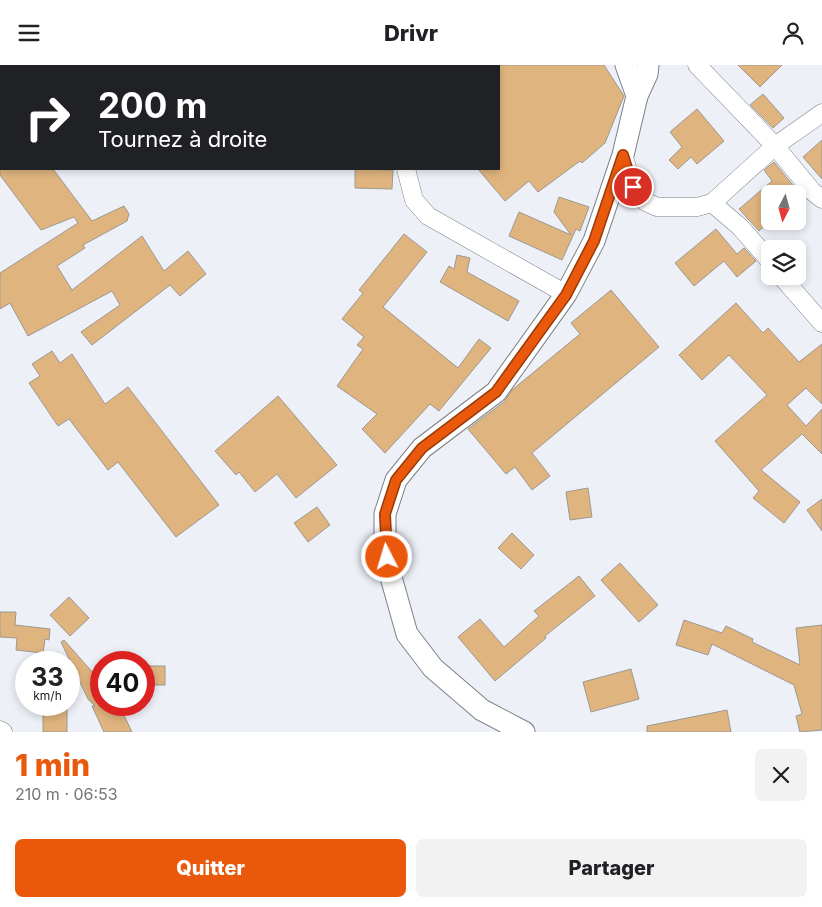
<!DOCTYPE html>
<html lang="fr">
<meta charset="utf-8">
<style>
:root{--surface:#fff;--page:#f2f2f2;--text:#202124;--muted:#757577;--accent:#ea580c}
body{margin:0;font-family:Inter,sans-serif;background:var(--page);color:var(--text);height:100vh;display:flex;flex-direction:column;font-size:19px;white-space:nowrap}
*{box-sizing:border-box;margin:0}
p{font-size:16px;color:var(--muted)}
.icon{flex:none;width:28px;height:28px;fill:none;stroke:currentColor;stroke-width:2;stroke-linecap:round;stroke-linejoin:round}
.map{position:relative;height:667px;overflow:hidden}
.details{display:flex;flex-direction:column;background:var(--surface);flex:1}
.details>*{flex:none}
.banner{position:absolute;left:0px;top:0px;width:500px;height:105px;box-shadow:0 2px 8px #0003;background:#202124;color:#fff;overflow:hidden}
.needle{width:32px;rotate:186deg}
.controls{position:absolute;left:761px;top:120px;display:grid;gap:10px}
.controls a{display:grid;place-items:center;width:45px;height:45px;border-radius:8px;background:var(--surface);box-shadow:0 2px 8px #0003;font-size:25px}
.speed{position:absolute;left:15px;top:586px;display:flex;gap:10px;font-size:25px;font-weight:700;text-align:center}
.speed>*{display:grid;place-content:center;width:65px;height:65px;border-radius:50%;background:var(--surface);box-shadow:0 2px 8px #0003;line-height:1}
.speed small{font-size:12px;font-weight:400}
.speed .limit{border:8px solid #d22;background:#fff;color:#111}
.pin{position:absolute;display:grid;place-items:center;width:42px;height:42px;color:#fff;margin:-21px;border:2px solid #fff;border-radius:50%;box-shadow:0 1px 5px #0007}
.me{position:absolute;width:55px;margin:-28px;rotate:355deg;stroke-linejoin:round;filter:drop-shadow(0 0 4px #0008)}
.turn{display:flex;align-items:center;gap:18px;height:105px;padding:0 15px;font-size:22px}
.turn .icon{width:65px;height:65px;stroke-width:2.5}
.turn b{display:block;font-size:35px;line-height:42px}
.round{display:grid;place-items:center;flex:none;width:52px;height:52px;border-radius:8px;background:var(--page)}
.overview{display:flex;align-items:center;justify-content:space-between;height:85px;padding:0 15px}
h1{font-size:30px;font-weight:800;line-height:38px;color:var(--accent)}
.action{display:flex;gap:10px;margin-top:auto;padding:10px 15px}
.action a{flex:1;height:58px;border-radius:8px;background:var(--accent);color:#fff;font-size:20px;font-weight:800;line-height:58px;text-align:center}
.action a+a{background:var(--page);color:var(--text)}
header{display:flex;justify-content:space-between;align-items:center;height:65px;padding:0 15px;background:var(--surface);font-size:22px;font-weight:800}
.map>svg:first-child{display:block}
.building{fill:#dfb47e;stroke:#9d9892}
.lines{fill:none;stroke-linecap:round;stroke-linejoin:round}
.minor-casing{stroke:#7e8188;stroke-width:19}
.tertiary-casing{stroke:#7e8188;stroke-width:23}
.minor{stroke:#fff;stroke-width:18}
.tertiary{stroke:#fff;stroke-width:21}
.route-casing{stroke:#983908;stroke-width:12}
.route{stroke:#ea580c;stroke-width:9}
</style>
<header><svg class="icon" aria-label="menu" viewBox="0 0 24 24"><path d="M4 6h16M4 12h16M4 18h16"/></svg>Drivr<svg class="icon" aria-label="person" viewBox="0 0 24 24"><circle cx="12" cy="8" r="4"/><path d="M4 21q1-7 8-7t8 7"/></svg></header>
<div class="map">
<svg width="822" height="667" viewBox="0 0 822 667">
<rect width="100%" height="100%" fill="#edf0f7"/>
<g class="building">
<path d="M499,0h105l20,31 -19,47 -23,20 -2,-2 -42,31 -9,-11 -24,20 -27,-32h21z"/>
<path d="M738,0h44l-22,22z"/>
<path d="M763,29l21,24 -11,10 -23,-23z"/>
<path d="M697,44l27,32 -27,23 -6,-7 -13,12 -9,-9 13,-13 -12,-15z"/>
<path d="M822,75v39l-19,-22z"/>
<path d="M774,97l26,32h-30v27l-11,10 -20,-22 33,-28 -8,-11z"/>
<path d="M0,104h53l39,52 32,-15 5,8 -2,7 -44,24 2,3 -28,18 15,24 70,-54 22,35 24,-20 18,23 -26,22 -10,-11 -78,60 -11,-13 39,-27 -8,-14 -84,45 -18,-33 -10,6v-36l78,-50 -4,-6 -33,13 -41,-55z"/>
<path d="M355,104l38,1 -1,19 -37,-1z"/>
<path d="M559,132l30,10 -9,24 -4,-2 -14,31 -53,-24 10,-24 52,23 -17,-23z"/>
<path d="M716,164l21,25 7,-6 12,13 -19,16 -13,-16 -30,25 -19,-23z"/>
<path d="M404,169l23,18 -44,55 75,61 21,-29 12,9 -52,63 -9,-7 -45,49 -23,-24 15,-15 -40,-28 26,-37 -6,-4 7,-8 -22,-18 21,-26 -4,-3z"/>
<path d="M457,190l13,3 -3,14 52,29 -11,20 -68,-39 9,-16 5,3z"/>
<path d="M611,225l48,57 -127,106 18,23 -18,14 -17,-23 -9,7 -38,-45 36,-27 8,-12 68,-56 -9,-11z"/>
<path d="M736,238l27,30 5,-5 31,34 23,-18v60l-16,-16 -19,17 19,21 16,-17v45l-20,-20 -41,36 39,32 -16,21 -31,-25 6,-7 -44,-50 52,-46 -38,-40 -27,25 -23,-25z"/>
<path d="M52,286l8,12 12,-9 33,50 23,-17 91,118 -43,32 -58,-75 -10,8 -39,-51 -11,7 -29,-43 11,-7 -8,-12z"/>
<path d="M278,331l59,69 -41,33 -19,-24 -22,18 -16,-20 -3,3 -21,-24z"/>
<path d="M588,423l4,29 -22,3 -4,-28z"/>
<path d="M822,434v32l-15,-21z"/>
<path d="M317,442l13,18 -22,17 -14,-19z"/>
<path d="M512,468l22,22 -13,14 -23,-21z"/>
<path d="M620,498l38,42 -19,17 -38,-42z"/>
<path d="M579,511l16,20 -50,40 1,2 -51,43 -37,-44 22,-18 24,28 35,-31 -5,-5z"/>
<path d="M69,532l20,21 -19,18 -20,-21z"/>
<path d="M0,547h16l-1,13 35,4 -1,11 -4,-1 -2,14 -27,-3 1,-12 -17,-1z"/>
<path d="M684,555l38,13 4,-7 27,13 -1,3 48,23 -4,-37 26,-3v105l-22,2 -4,-16 6,-2 -8,-29 -82,-41 -4,11 -32,-10z"/>
<path d="M64,575l37,42v23h18l13,27h-28l-12,-26h3l-7,-7 -27,-57z"/>
<rect x="148" y="601" width="17" height="19"/>
<path d="M631,604l8,30 -48,13 -8,-30z"/>
<path d="M67,641v26h-24v-25z"/>
<path d="M727,645l4,22h-84v-6z"/>
</g>
<g class="lines">
<g class="minor-casing">
<g id="minor">
<path d="M392,0l1,1"/>
<path d="M697,0l78,81 37,45 10,8"/>
<path d="M623,90l10,31 13,16 11,5h40l15,-4 63,-57 47,-33"/>
<path d="M406,104l8,31 14,16 138,78"/>
<path d="M712,138l28,24 30,34"/>
<path d="M781,211l41,47"/>
<path d="M0,665l3,2"/>
</g>
</g>
<g class="tertiary-casing">
<g id="tertiary">
<path d="M626,0l11,31"/>
<path d="M524,667l-42,-22 -49,-42 -26,-34 -18,-64 -4,-26v-30l11,-34 26,-32 74,-56 70,-98 28,-53 29,-86 14,-59 10,-22 1,-9"/>
</g>
</g>
<use href="#minor" class="minor"/>
<use href="#tertiary" class="tertiary"/>
</g>
<g class="lines">
<g class="route-casing">
<path id="route" d="M387,492l-2,-43 11,-34 26,-32 74,-56 70,-97 28,-54 29,-86 10,32"/>
</g>
<use href="#route" class="route"/>
</g>
</svg>
<div class="controls">
<a><svg class="needle" viewBox="-14 -14 28 28"><path d="M0-13l5 13h-10z" fill="#e53935"/><path d="M0 13l5-13h-10z" fill="#757577"/></svg></a>
<a><svg class="icon" aria-label="layers" viewBox="0 0 24 24"><path d="M12 4l9 5-9 5-9-5zM3 14l9 5 9-5"/></svg></a>
</div>
<div class="speed"><div>33<small>km/h</small></div><div class="limit">40</div></div>
<div class="pin" style="left:633px;top:122px;background:#d93025"><svg class="icon" aria-label="arrive" viewBox="0 0 24 24"><path d="M6 21V4h12l-3 4 3 4H6"/></svg></div>
<svg class="me" style="left:387px;top:492px" viewBox="-20 -20 40 40"><circle r="17" fill="#ea580c" stroke="#fff" stroke-width="3"/><path d="M0-11L8 9 0 5-8 9z" fill="#fff"/></svg>
<div class="banner">
<div class="turn"><svg class="icon" aria-label="right" viewBox="0 0 24 24"><path d="M7 20v-9h11M14 6l5 5-5 5"/></svg><div><b>200 m</b>Tournez à droite</div></div>
</div>
</div>
<section class="details">
<div class="overview"><div><h1>1 min</h1><p>210 m · 06:53</p></div><a class="round"><svg class="icon" aria-label="close" viewBox="0 0 24 24"><path d="M6 6l12 12M18 6L6 18"/></svg></a></div>
<div class="action"><a>Quitter</a><a>Partager</a></div>
</section>
